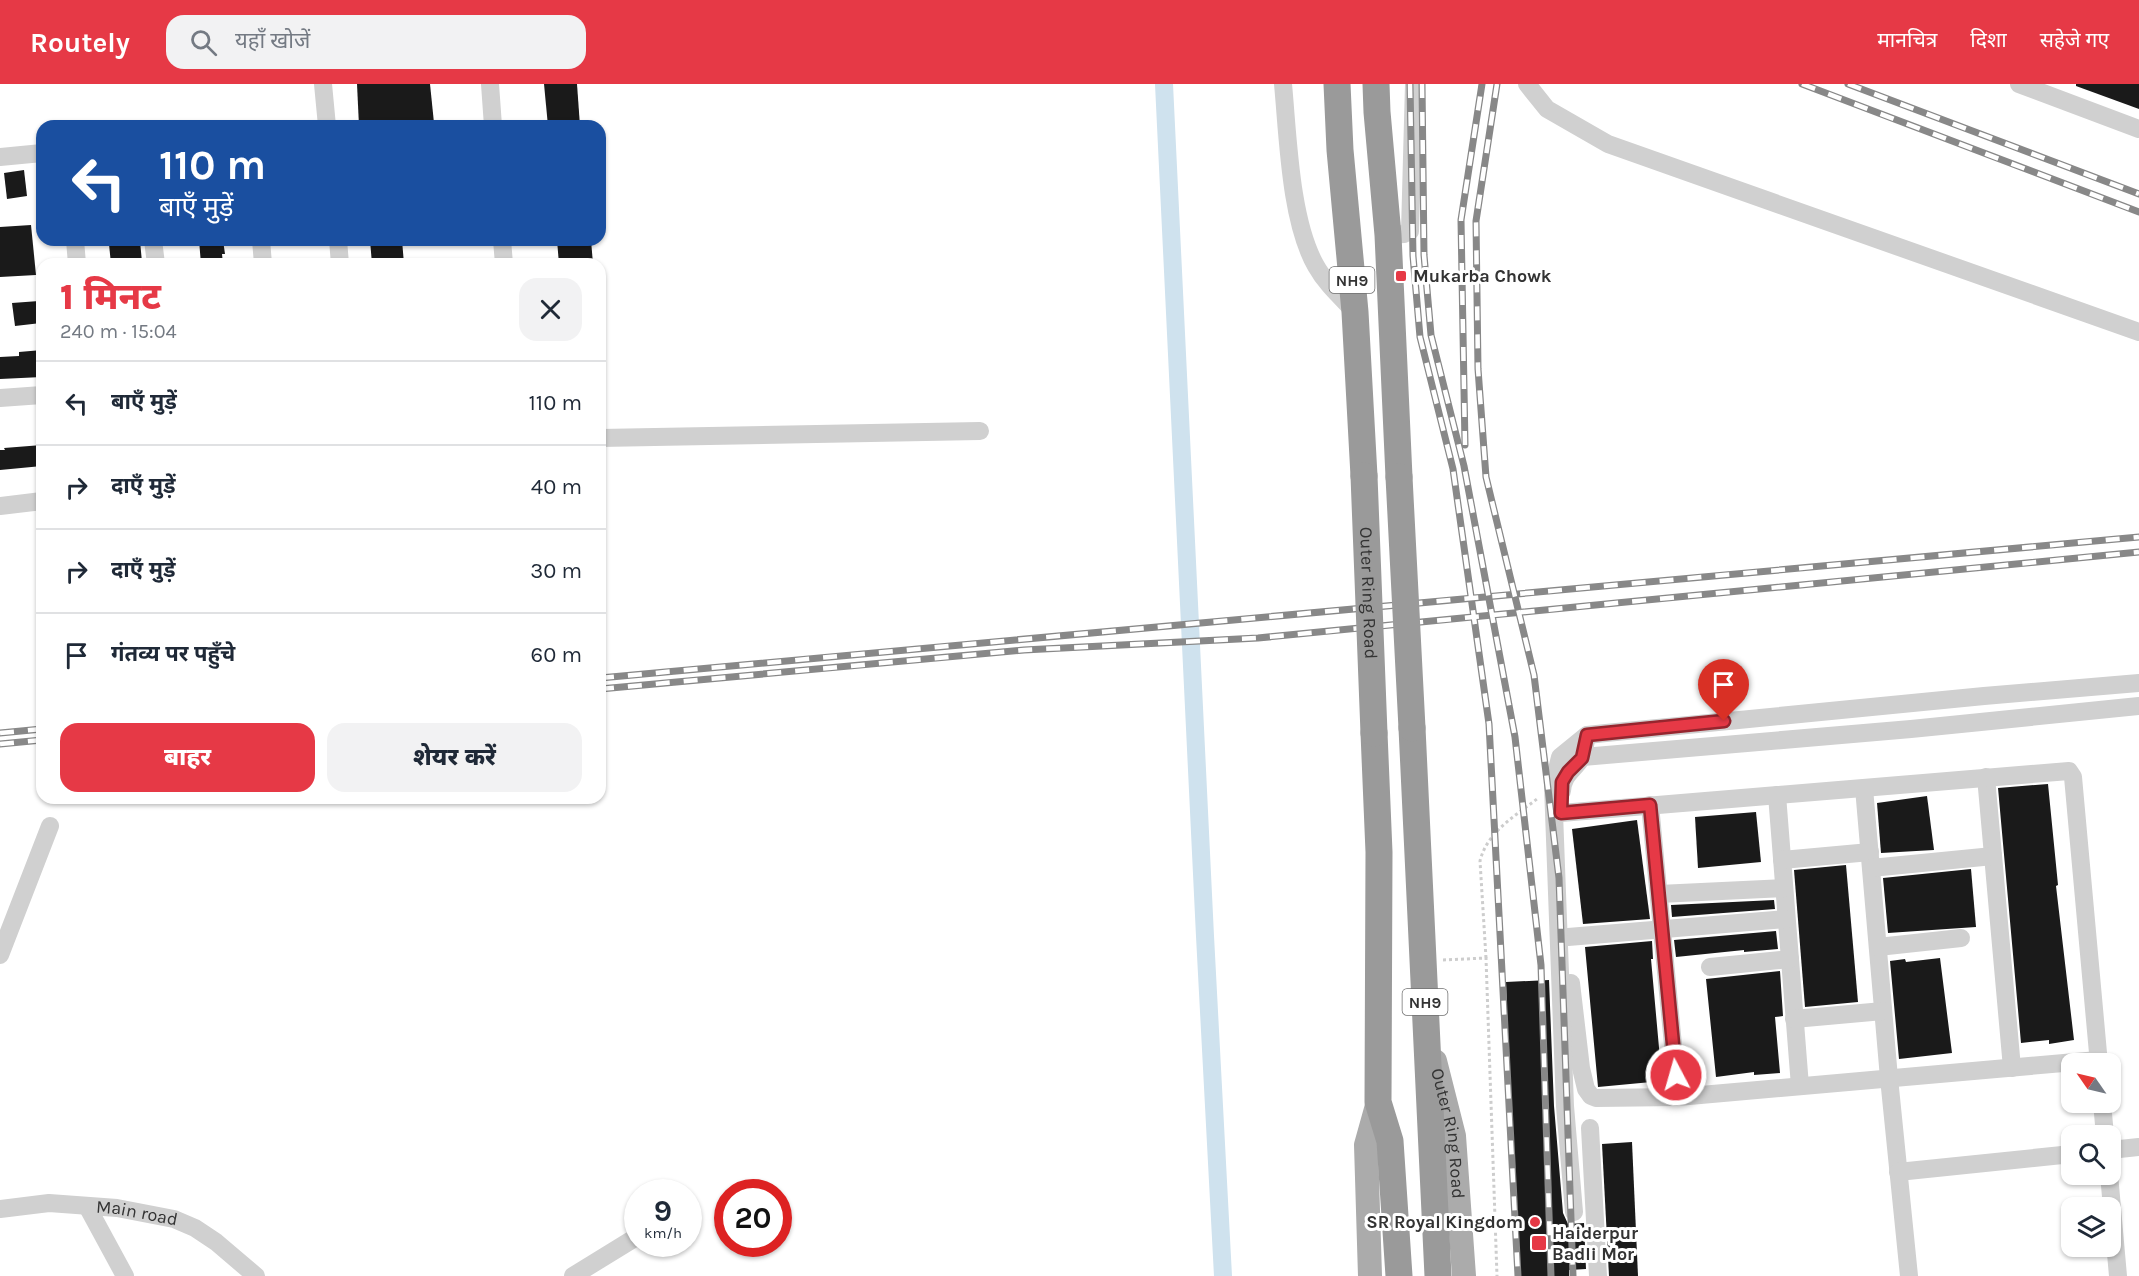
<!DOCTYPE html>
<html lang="hi">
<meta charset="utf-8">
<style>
:root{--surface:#fff;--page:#f2f2f3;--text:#1f2937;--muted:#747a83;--line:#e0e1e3;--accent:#e63946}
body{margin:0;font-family:Karla,"Noto Sans Devanagari",sans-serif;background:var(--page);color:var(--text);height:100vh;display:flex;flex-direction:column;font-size:22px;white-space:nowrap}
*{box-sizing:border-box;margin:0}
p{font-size:20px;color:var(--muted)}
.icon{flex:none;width:33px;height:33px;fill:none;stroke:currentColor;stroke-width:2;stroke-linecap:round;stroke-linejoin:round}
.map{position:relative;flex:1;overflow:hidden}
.panel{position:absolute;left:36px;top:174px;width:570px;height:546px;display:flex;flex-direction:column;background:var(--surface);border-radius:18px;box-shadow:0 2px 4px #0004}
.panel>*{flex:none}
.top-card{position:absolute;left:36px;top:36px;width:570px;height:126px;border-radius:18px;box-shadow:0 2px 4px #0004;background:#1a4fa0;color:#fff;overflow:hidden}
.needle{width:39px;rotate:304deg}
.tools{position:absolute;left:2061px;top:969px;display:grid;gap:12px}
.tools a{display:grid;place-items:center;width:60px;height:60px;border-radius:12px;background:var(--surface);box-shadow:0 2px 4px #0004;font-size:30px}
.speed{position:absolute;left:624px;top:1095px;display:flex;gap:12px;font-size:30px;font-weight:700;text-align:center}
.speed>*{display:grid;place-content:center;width:78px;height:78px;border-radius:50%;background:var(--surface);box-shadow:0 2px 4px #0004;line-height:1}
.speed small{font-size:15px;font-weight:400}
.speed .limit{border:9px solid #d22;background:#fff;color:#111}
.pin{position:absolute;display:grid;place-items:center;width:51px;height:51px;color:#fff;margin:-62px -26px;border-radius:50% 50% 50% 0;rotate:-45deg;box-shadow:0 0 6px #0007}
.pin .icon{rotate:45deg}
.me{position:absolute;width:66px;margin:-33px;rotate:354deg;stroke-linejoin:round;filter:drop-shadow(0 0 4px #0008)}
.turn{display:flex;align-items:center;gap:21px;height:126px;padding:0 24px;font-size:27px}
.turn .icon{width:78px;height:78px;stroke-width:2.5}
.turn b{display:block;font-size:42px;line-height:51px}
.round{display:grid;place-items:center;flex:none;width:63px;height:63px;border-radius:18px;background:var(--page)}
.overview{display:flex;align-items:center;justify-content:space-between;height:102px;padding:0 24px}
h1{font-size:36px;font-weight:800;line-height:45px;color:var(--accent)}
.action{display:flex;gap:12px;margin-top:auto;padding:12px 24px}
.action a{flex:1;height:69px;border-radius:18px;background:var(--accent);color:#fff;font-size:24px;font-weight:800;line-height:69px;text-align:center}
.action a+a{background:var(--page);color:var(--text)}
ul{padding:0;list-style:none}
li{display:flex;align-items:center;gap:18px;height:84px;padding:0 24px;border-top:2px solid var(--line)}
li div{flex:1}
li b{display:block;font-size:22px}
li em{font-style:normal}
header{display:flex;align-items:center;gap:36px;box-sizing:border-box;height:84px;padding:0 30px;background:var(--accent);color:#fff}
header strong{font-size:28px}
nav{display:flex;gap:33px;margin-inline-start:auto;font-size:21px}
.search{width:420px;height:54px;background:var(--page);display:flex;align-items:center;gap:15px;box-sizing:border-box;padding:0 21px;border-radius:18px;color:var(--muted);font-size:22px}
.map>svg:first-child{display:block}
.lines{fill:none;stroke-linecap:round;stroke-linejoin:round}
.canal{stroke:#cfe2ee;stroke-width:18}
.building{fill:#1a1a1a}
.path{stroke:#cdcdcd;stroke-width:3;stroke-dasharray:3 3;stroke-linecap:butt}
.minor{stroke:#d0d0d0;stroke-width:18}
.major{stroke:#ababab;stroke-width:24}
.highway{stroke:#9a9a9a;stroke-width:27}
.rail-casing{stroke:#888;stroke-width:7}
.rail{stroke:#fff;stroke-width:4.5;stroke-dasharray:14;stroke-linecap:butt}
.highway-bridge{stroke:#9a9a9a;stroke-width:27}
.route-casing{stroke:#96252e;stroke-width:15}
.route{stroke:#e63946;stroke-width:10}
.poi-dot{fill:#e63946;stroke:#fff;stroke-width:2}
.labels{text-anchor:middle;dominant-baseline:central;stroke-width:6;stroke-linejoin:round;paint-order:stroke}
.shield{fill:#fff;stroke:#707070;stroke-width:1.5}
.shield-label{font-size:16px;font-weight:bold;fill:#333}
.poi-label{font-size:18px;font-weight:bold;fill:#333;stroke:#fff;text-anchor:start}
.street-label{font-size:18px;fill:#333;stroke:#fff}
</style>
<header>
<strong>Routely</strong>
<div class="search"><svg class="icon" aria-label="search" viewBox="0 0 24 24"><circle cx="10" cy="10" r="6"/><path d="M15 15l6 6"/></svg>यहाँ खोजें</div>
<nav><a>मानचित्र</a><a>दिशा</a><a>सहेजे गए</a></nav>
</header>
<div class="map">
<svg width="2139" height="1192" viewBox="0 0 2139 1192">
<rect width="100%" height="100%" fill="#fff"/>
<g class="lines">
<path class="canal" d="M1164,0l41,852 18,340"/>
</g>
<g class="building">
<path d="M357,0h73l4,39 -33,3h-42z"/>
<path d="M544,0h33l3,42h-32z"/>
<path d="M2076,0h63v25l-63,-23z"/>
<path d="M24,86l3,26 -20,3 -3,-26z"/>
<path d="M31,141l5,50 -36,2v-50z"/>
<path d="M199,156h24l2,14h-3l1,10h-22z"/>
<path d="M370,156h32l2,24h-32z"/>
<path d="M557,156h34l2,24h-34z"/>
<path d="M140,157l2,21 -31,2 -2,-20z"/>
<path d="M39,217l2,22 -26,3 -3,-23z"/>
<path d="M42,266v27l-42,2v-22l19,-1v-4z"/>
<path d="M42,361v21l-42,4v-20h5l-1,-2z"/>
<path d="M2048,700l10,101 -2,1 18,154 -25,4v-4l-28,3 -23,-255z"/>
<path d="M1927,712l7,54 -53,3 -4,-50z"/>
<path d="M1756,728l5,50 -63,6 -3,-51z"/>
<path d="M1637,736l13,99 -67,5 -11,-95z"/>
<path d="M1846,781l12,137 -53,5 -11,-137z"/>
<path d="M1971,785l5,58 -88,6 -5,-55z"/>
<path d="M1774,816l1,9 -103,8 -1,-12z"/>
<path d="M1776,847l2,18 -34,3v-2l-68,7 -2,-17z"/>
<path d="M1652,857l1,18h-2l11,122 -64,6 -13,-140z"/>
<path d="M1940,874l12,95 -53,6 -9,-98 15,-2 1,3z"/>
<path d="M1780,887l3,45 -8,1 5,56 -26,2v-3l-38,5 -10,-98z"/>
<path d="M1549,896l5,126 9,107 5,11 16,-1 2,46 -17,1v6h-53l-10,-294z"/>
<path d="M1632,1058l6,134h-29l-7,-132z"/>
</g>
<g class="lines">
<g class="path">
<path d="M1486,874l-6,-97c7,-29 35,-45 57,-62"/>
<path d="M1443,876l43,-2 11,318"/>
</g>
<g class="minor">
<path d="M323,0l4,42"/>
<path d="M490,0l3,42"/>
<path d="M1283,0c5,52 7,137 33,182 10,18 25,31 39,46"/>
<path d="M1527,0l20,25 61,35 531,188"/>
<path d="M2019,0l120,45"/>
<path d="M0,73l42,-4"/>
<path d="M1388,151l16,-1 6,-3 4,-147"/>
<path d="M75,156l2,24"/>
<path d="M153,156l3,24"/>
<path d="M261,156l2,24"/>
<path d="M338,156l2,24"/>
<path d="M502,156l2,24"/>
<path d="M0,314l42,-3"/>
<path d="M600,354l380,-7"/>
<path d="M0,422l42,-5"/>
<path d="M1571,674l340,-29 228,-23"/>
<path d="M1986,693l26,291"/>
<path d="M1864,704l25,290 20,198"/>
<path d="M1562,707c1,-16 11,-20 19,-32 4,-6 4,-17 6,-24"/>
<path d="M1777,711l23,291"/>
<path d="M1650,721l28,292"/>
<path d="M1561,729l508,-42 4,6 26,287"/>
<path d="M1782,776l88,-8"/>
<path d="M1871,784l122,-12"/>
<path d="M1659,810l125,-6"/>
<path d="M1568,853l218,-18"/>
<path d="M1878,863l83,-9"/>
<path d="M0,871l50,-129"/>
<path d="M1710,883l80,-8"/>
<path d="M1571,899l10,85 5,21 5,7 5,2 82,-1 420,-37"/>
<path d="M1794,935l89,-8"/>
<path d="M2102,1018l3,34"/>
<path d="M1590,1044l8,148"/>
<path d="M2110,1066l29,-3"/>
<path d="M1898,1088l174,-18"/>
<path d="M2109,1090l9,102"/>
<path d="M87,1122l38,70"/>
<path id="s1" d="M0,1125l49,-6 68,5 57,11 21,9 21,14 40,34"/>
<path d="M1574,1128l-9,-106 -12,-320 7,-29 27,-22 19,-2 378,-37 155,-13"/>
<path d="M573,1192l65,-40"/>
</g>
<g class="major">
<path id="s2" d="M1435,977l19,75 10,140"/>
<path d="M1370,1192l-4,-131 12,-43"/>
</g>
<g class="highway">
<path d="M1337,0l3,66 15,162 9,164"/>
<path d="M1376,0l1,28 11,123 11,242"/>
<path d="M1412,644l26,548"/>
<path d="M1374,649l5,119 -1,250 12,39 9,135"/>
</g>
<g class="rail-casing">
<g id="rail">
<path d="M1410,0l3,172 7,81 33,132 36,255 29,552"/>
<path d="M1422,0l2,171 7,80 33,131 51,271 26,228 10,311"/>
<path d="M1497,0l-21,137 2,148 8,108 48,198 25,203 14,398"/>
<path d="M1802,0l337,128"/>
<path d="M1848,0l291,110"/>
<path d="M1465,361l-4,-225 21,-136"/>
<path d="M600,594l1539,-141"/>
<path d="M600,605l424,-39 234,-12 881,-86"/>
<path d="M0,649l42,-4"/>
<path d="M0,660l42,-4"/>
</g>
</g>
<use href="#rail" class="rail"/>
<g class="highway-bridge">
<path id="s3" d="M1364,392l10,257"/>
<path d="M1399,393l13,251"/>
</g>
</g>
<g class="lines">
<g class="route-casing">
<path id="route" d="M1676,991l-26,-270 -89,8 1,-31 6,-10 14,-14 5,-23 137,-14"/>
</g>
<use href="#route" class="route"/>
</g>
<g class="poi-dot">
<rect x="1395" y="186" width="12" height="12" rx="3"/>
<circle cx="1535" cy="1138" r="6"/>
<rect x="1531" y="1151" width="16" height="16" rx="3"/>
</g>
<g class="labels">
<g class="shield">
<rect x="1329.5" y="183" width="45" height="26" rx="4.5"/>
<rect x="1402.5" y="905" width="45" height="26" rx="4.5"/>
</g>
<g class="shield-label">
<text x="1352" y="196">NH9</text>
<text x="1425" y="918">NH9</text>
</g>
<g class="poi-label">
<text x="1413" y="192">Mukarba Chowk</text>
<text x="1523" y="1138" text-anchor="end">SR Royal Kingdom</text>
<text x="1552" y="1149">Haiderpur<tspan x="1552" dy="21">Badli Mor</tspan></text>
</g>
<g class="street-label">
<text stroke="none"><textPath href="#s3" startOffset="117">Outer Ring Road</textPath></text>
<text stroke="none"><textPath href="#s2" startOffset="74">Outer Ring Road</textPath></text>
<text stroke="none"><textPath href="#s1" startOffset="138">Main road</textPath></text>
</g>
</g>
</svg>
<div class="tools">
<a><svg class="needle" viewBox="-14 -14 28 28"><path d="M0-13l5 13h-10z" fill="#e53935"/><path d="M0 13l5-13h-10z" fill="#747a83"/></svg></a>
<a><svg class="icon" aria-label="search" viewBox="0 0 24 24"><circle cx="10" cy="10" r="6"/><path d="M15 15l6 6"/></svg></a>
<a><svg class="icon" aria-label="layers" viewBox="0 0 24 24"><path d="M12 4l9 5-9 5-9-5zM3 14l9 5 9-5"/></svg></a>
</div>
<div class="speed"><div>9<small>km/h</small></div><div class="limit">20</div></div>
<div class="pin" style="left:1724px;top:637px;background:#d93025"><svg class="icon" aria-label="arrive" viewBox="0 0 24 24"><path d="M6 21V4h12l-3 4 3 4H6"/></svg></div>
<svg class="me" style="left:1676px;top:991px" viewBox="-20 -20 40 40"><circle r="17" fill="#e63946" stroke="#fff" stroke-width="3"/><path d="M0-11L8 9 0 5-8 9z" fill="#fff"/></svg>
<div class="top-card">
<div class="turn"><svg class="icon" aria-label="left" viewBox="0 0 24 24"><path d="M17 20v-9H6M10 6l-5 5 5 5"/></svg><div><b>110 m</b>बाएँ मुड़ें</div></div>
</div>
<section class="panel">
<div class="overview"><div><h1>1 मिनट</h1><p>240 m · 15:04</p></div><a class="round"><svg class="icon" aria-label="close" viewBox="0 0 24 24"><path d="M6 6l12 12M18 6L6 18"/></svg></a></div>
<ul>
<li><svg class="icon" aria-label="left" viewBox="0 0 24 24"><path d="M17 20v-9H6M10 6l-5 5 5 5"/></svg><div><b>बाएँ मुड़ें</b></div><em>110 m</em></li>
<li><svg class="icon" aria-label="right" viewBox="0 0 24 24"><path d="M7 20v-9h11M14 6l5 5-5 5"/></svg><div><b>दाएँ मुड़ें</b></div><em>40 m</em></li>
<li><svg class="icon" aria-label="right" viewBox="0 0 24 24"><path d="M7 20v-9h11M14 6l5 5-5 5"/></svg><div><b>दाएँ मुड़ें</b></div><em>30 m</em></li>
<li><svg class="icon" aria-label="arrive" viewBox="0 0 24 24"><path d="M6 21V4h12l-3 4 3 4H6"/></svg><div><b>गंतव्य पर पहुँचे</b></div><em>60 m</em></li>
</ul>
<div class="action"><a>बाहर</a><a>शेयर करें</a></div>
</section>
</div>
